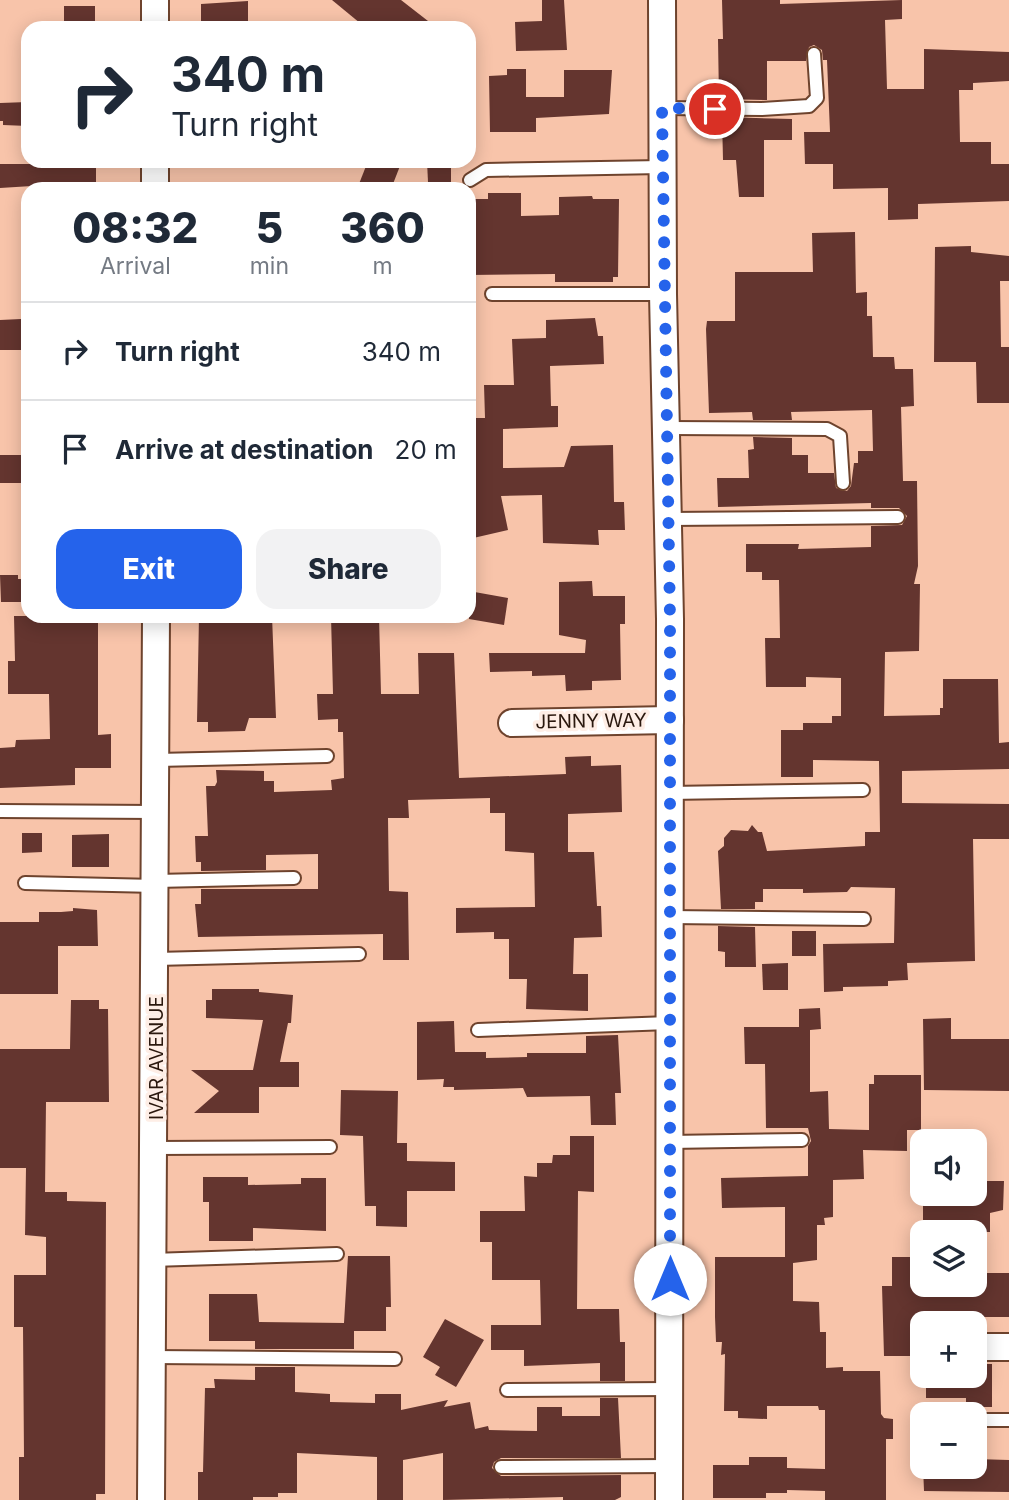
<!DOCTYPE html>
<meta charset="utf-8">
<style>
:root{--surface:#fff;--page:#f2f2f3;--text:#1f2937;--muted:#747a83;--line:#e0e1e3;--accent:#2563eb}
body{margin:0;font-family:Inter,sans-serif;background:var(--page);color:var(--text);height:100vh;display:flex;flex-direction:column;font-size:26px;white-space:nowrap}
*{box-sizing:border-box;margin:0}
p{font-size:23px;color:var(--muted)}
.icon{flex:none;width:38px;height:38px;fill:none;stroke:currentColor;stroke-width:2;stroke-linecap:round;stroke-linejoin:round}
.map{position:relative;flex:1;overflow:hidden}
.side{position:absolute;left:21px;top:182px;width:455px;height:441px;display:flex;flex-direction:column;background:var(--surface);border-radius:21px;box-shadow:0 4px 18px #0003}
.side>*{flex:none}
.hud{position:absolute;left:21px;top:21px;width:455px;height:147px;border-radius:21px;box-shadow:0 4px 18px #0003;background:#fff;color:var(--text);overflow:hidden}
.fabs{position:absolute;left:910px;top:1129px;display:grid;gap:14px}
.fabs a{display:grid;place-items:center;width:77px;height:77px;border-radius:14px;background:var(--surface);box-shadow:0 4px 18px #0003;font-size:35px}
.pin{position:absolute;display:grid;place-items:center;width:60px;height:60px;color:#fff;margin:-30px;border:4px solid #fff;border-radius:50%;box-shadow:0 2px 7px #0007}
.me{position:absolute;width:77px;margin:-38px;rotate:0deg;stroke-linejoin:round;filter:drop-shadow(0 0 5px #0008)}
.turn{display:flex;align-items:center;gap:24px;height:147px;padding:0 35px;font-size:32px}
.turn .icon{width:91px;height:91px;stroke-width:2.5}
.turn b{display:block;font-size:49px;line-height:60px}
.eta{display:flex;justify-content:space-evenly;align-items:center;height:119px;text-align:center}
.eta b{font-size:42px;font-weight:800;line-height:49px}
.button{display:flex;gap:14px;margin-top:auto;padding:14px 35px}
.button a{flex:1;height:80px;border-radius:21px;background:var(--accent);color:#fff;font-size:28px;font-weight:800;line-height:80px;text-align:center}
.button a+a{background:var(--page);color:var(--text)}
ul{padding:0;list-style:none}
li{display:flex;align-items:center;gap:21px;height:98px;padding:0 35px;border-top:2px solid var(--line)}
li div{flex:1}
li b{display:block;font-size:26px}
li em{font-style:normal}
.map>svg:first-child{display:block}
.building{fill:#64352f}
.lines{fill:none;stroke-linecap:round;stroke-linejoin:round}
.service-casing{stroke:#6e432d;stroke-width:16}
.minor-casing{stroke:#6e432d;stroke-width:30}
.service{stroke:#fff;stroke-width:12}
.minor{stroke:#fff;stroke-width:26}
.route{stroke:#2563eb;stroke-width:12;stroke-dasharray:0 21.6}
.labels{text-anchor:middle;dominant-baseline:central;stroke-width:7;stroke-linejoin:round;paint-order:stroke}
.street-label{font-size:19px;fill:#2a180e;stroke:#feeee6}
</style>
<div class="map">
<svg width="1009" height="1500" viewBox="0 0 1009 1500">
<rect width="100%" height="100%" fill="#f8c4aa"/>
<g class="building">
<path d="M332,0h69l36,28h-71z"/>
<path d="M542,0h22l3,50 -51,1 -1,-29 27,-1z"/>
<path d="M722,0h58v4l122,-4v19l-17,1 2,69h37v-40l85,3v29l-36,2v7h-14l1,52h31v22h18v37l-91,3v15l-30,1v-32l-55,1v-25h-28l-1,-32h26l-3,-72h-4l-1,-10 -8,-5 -5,2 -3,14h-39v39l-48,-1 -1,-60h5z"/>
<path d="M248,1v27h-47v-24z"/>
<rect x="64" y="6" width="31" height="22"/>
<path d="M507,69h19v28h38v-27h48l-3,44 -73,4v14h-46l-1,-56 18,-1z"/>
<path d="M28,102v24l-25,-1v-4h-3v-18z"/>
<path d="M722,117l70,2v21h-28v57h-25l-3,-37h-13z"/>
<path d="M43,161h53v21l-96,6v-24h43z"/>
<path d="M368,161h20l12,5 -9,23h-34z"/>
<path d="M427,161h24v21h-23z"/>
<path d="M488,193h33v23l38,-1v-18l33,-1 1,3h26l-1,78h-5v5h-58v-8l-86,1v-76h19z"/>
<path d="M855,232l1,61 11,-1v24h5l1,41h21l1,12h18l1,37 -13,1 2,74h14l1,85 -4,18h6l-1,67 -34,1 -1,64 56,-1v-7h3v-29h55l1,64 10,-1v27l-107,2v32l107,1v35h-36l2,122 -68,2 1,17 -20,1v5l-45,1v4l-19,1 -1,-48 71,-1 1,-55 -44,-1 -4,5 -44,1v-4h-40v13h-8v7h-34l-3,-58 6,-5v-8l7,-8 17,1 4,-6 6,7h4l5,19 98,-5v-14h15l-1,-71 -66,-1v17h-32v-47h22v-7h29v-7h9v-38l-35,-1v10h-40l-1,-49h15l-1,-58h-17v-8h-16v-28h53l-1,5 73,-2v-21l31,-1 5,-9 -8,-8h-28v-5l-153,4 -1,-29h32l-1,-28 6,-1 -1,-12 39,1v17h16v18h26l2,15 11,3 4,-5 3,-23h4v-12h15l-1,-41 -81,2 1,8h-39l-1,-8 -43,1 -3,-84 1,-8h28v-49h78l-1,-39z"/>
<path d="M971,246v6l38,4v25h-9l1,66h8v56h-32l-1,-41h-42l1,-115z"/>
<path d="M595,318l3,18h5l1,28 -54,2 1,40h7v21l-55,2v39l61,-1 7,-21 42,-1 1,57h10l1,28h-27l1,15 -56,-2 -1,-48 -41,1 7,34 -39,9 1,-121h15l-1,-33h30l-2,-46 34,-1v-18z"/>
<path d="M21,319l1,31h-22v-30z"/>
<path d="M0,455h23l-1,28h-22z"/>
<path d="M0,575h18v4h6v23h-23z"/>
<path d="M592,581l1,15h32v28h-5l1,56 -29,1v9l-26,1 -1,-16 -33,1v-5l-42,1 -1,-19h96l1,-13 -27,-5v-53z"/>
<path d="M469,591l39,7 -4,27 -35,-6z"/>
<path d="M14,616h84v119l13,-1v34h-36v17l-75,3v-40l15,-1 1,-7 34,-1 -1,-45h-41v-33h7z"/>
<path d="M199,616h73l4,102h-27l-4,13 -37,1v-10h-11z"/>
<path d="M331,616h48l2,78h38l-1,-41h36l5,125 107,-4 -1,-17 26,-1v10l30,-1 1,47 -54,2v38h26l3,54h4l1,31 -28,1 -1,36h15v37l-62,-2 1,-30h-18v-40h-15v-7l-38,1v-25l79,-1 -1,-54 -29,-2v-38h-15v-15l-82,2 1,18h-21l1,73 19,1 1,68h-26v-26l-185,3 -3,-33h6v-15h117v-35l-52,1v15l-65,1v-9h-5l-1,-26h13l-2,-50h9l2,-4 -1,-12 48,1v10h10v11l58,-2 -1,-10 13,-2 -1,-46h-5v-13l-20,1 -1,-26h16z"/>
<path d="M22,833h20v19l-20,1z"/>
<path d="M109,834v33h-37v-32z"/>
<path d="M73,908l24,2 1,36h-40v48h-58v-72h39v-10h22l12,-1z"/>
<path d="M718,926l37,1 1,40h-31v-15l-7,-1z"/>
<rect x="792" y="931" width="24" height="25"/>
<path d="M788,963v27h-25l-1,-26z"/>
<path d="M212,989h47v3l34,3 -2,28h-3l-8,39h19v25h-40v26h-65l25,-22 -28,-21h62l10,-50 -57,-2v-18h6z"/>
<path d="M71,1000h28v9h9l1,93h-63l-1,90h22v9l39,1 -1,292h-9v6h-77v-43h5l-1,-130h-9v-52h32v-38l-21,-2 1,-67h-26v-119h70z"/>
<path d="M820,1008l1,21 -11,1v62l18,-1 1,38 40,1v-46h5v-9h47v55h-14v21l-44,-1 1,29 -31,1v37l-9,1 1,7h-8v35l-24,3v38l26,1 1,30h6v36l17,-1v4h37l1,43 3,4 9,1v20h-7v61h-61v-9l-38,-1v3h-21v5h-53v-33h36v-8h38v11l38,1v-59h-6l-1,-4h-51v13l-29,-1v-7h-14l1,-57 -4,1 1,-13h-6l-1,-25v-60h70v-50l-63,1 -1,-30 87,-2v-30l3,-5 -3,-13h-42l-1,-64h-20l-1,-37h55v-18z"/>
<path d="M951,1018v21h58v52l-85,-1 -1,-71z"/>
<path d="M454,1021l1,31h31v6l41,-1v-4h59v-17l32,-1 3,58h-6l1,32h-25l-1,-29 -63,1 -4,-9 -69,2v-3h-11l1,-8 -27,1v-58z"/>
<path d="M341,1090l57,1 -1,52h10v18l48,1v29h-48v36l-31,-1v-20h-11l-2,-70 -23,-1z"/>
<path d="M570,1136h24v56l-16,-1 -1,118h42l1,33h5v39h-25v-18l-76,3v-16h-33v-25h50l-1,-45h-48v-38h-12v-31h45l-1,-35 13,1v-14h15l1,-8h17z"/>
<path d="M203,1177h45v8l53,-1v-6h25v53l-73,-3v13h-44v-39h-6z"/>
<path d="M975,1181h29l-1,29 -13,3v19h-34v-12h-33v-26h52z"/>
<path d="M348,1256h42l1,51h-5v24h-32v18h-99v-8h-46v-47h48l2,28 85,1z"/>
<path d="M892,1257h30v27h53v-11h34v44h-73v6l-24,1v32h-28l-2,-70h10z"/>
<path d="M445,1319l39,21 -28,47 -21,-12 5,-8 -17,-10z"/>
<path d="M975,1364h17v43h-26v-9h-40v-22h49z"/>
<path d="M255,1367h40v25l35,2v8l45,1v-9h26v16l47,-10 -4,7 26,-5 5,27 13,-3 1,4 48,1v-24h25v9h38v-18h18l3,60h-120l-7,4 -2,6 9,8 120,-1v22l-6,3h-52v-3l-120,3v-47l-40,7v40h-26v-43l-80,-4v40h-19v4h-25v3h-55v-28h5l2,-84h10l-1,-9 41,1z"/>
<path d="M975,1459l34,1v32l-85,-1 -1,-25h52z"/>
</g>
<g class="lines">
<g class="service-casing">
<g id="service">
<path d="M662,108l100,1 47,-3 8,-8 -3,-44"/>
<path d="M470,180l16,-10 176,-3"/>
<path d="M492,294h171"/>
<path d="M668,428l159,1 13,7 3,47"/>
<path d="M668,519l230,-2"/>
<path d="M157,760l170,-4"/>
<path d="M669,793l194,-3"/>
<path d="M0,811l156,1"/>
<path d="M156,881l138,-3"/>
<path d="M25,883l131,3"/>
<path d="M669,917l195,2"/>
<path d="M156,959l203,-5"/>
<path d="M478,1030l191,-7"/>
<path d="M669,1142l133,-2"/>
<path d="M155,1148l175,-1"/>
<path d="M152,1260l185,-6"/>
<path d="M151,1357l244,2"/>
<path d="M507,1390l163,-1"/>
<path d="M975,1420h34"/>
<path d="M501,1467l168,-1"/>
</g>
</g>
<g class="minor-casing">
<g id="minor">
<path d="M155,0v28"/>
<path d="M662,0l1,294 7,325 -1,881"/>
<path d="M155,189v-28"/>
<path d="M512,723l158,-3"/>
<path d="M975,1347h34"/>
<path d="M151,1500l5,-884"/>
</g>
</g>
<use href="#service" class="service"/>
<use href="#minor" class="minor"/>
</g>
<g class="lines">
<path class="route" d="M670,1279v-660l-8,-511 53,1"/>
</g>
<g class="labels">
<g class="street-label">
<text transform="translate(591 721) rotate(-1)">JENNY WAY</text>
<text transform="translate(156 1058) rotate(-90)">IVAR AVENUE</text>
</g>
</g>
</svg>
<div class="fabs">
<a><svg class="icon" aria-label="sound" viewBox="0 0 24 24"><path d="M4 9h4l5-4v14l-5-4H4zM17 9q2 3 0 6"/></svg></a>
<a><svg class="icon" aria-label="layers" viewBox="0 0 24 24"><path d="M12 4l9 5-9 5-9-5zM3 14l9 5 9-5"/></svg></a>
<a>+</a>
<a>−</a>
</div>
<div class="pin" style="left:715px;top:109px;background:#d93025"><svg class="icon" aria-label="arrive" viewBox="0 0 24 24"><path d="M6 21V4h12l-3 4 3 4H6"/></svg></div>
<svg class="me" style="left:670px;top:1279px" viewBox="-20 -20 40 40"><circle r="19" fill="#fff"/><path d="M0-13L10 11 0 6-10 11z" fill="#2563eb"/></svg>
<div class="hud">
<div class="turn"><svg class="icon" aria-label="right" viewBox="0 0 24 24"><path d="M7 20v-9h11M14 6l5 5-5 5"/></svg><div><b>340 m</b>Turn right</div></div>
</div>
<section class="side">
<div class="eta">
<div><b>08:32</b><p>Arrival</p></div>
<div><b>5</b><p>min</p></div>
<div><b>360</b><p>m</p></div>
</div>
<ul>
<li><svg class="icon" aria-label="right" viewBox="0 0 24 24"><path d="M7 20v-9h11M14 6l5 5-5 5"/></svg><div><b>Turn right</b></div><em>340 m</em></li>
<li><svg class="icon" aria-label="arrive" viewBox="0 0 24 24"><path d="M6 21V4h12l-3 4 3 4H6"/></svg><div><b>Arrive at destination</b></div><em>20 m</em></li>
</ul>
<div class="button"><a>Exit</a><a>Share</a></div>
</section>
</div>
